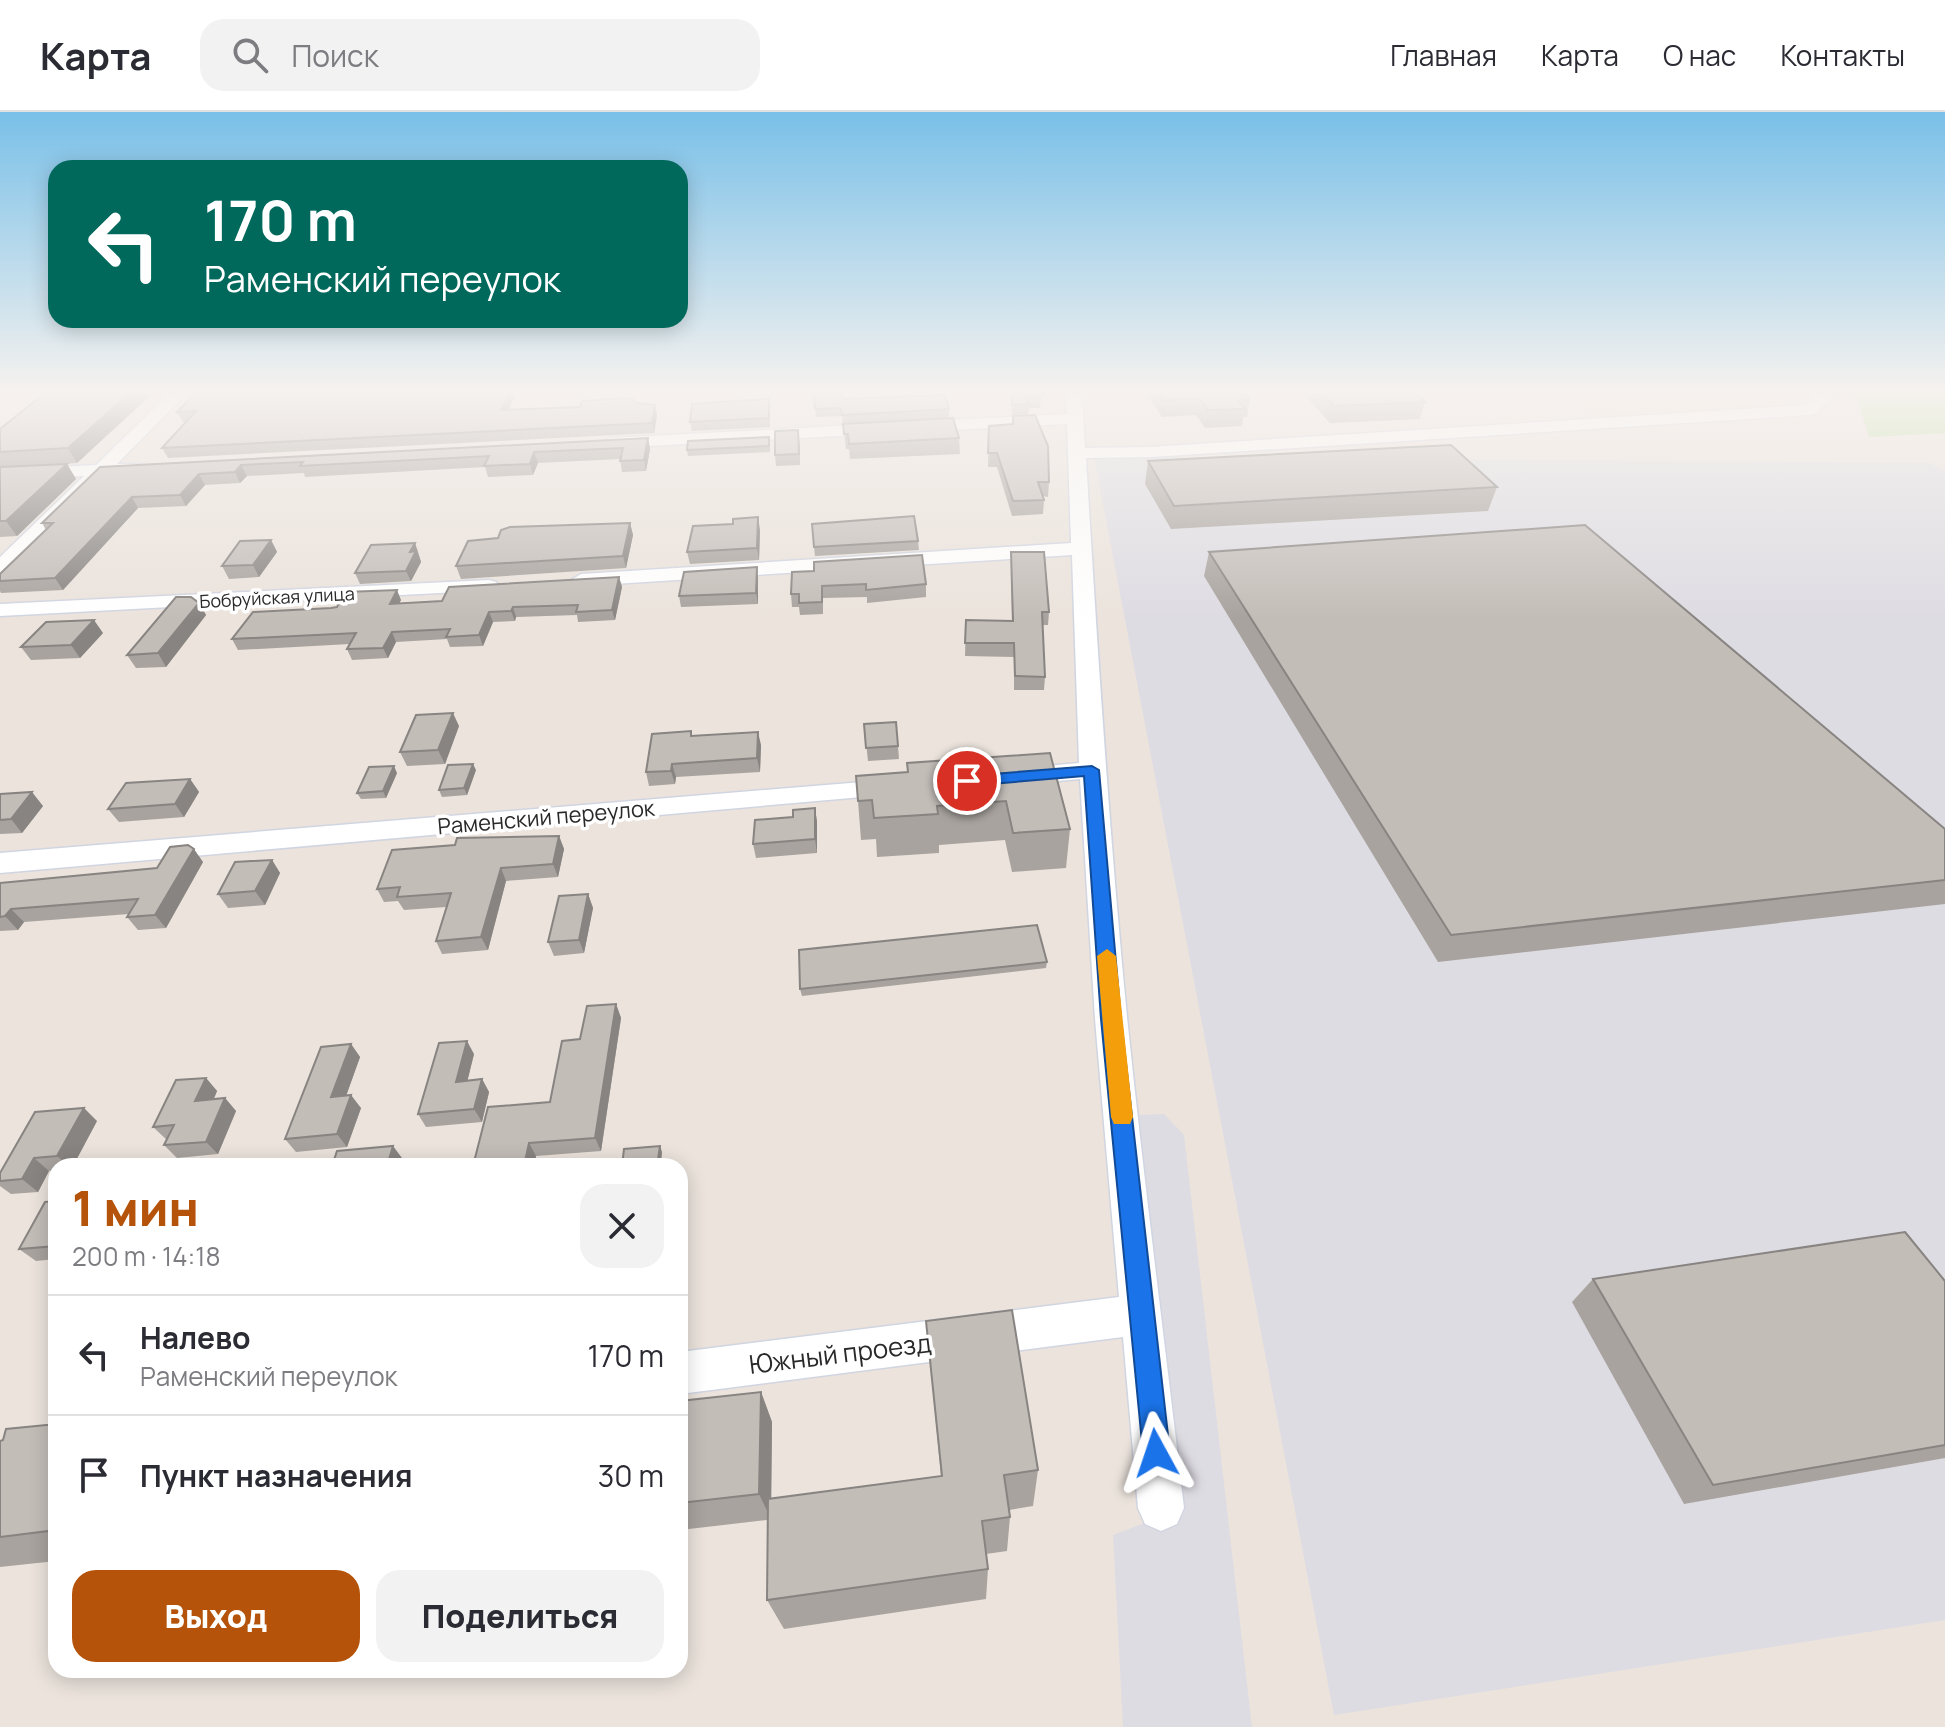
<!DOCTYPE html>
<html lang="ru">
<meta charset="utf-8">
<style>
:root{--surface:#fff;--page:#f2f2f3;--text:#2b2b33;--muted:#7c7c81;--line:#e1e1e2;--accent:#b45309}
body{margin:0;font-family:Manrope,sans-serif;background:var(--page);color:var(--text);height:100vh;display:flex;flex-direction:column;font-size:30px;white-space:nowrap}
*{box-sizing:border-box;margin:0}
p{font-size:26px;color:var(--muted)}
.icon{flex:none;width:44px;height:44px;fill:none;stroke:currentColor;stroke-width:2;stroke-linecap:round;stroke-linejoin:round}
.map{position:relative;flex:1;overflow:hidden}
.drawer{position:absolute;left:48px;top:1046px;width:640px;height:520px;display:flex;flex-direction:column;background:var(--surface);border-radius:24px;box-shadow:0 4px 20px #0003}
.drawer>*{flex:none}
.hud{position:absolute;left:48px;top:48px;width:640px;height:168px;border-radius:24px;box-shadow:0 4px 20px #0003;background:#00695c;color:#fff;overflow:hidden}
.pin{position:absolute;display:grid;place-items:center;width:68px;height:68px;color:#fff;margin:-34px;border:4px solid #fff;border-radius:50%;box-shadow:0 2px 8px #0007}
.me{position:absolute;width:88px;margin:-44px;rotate:355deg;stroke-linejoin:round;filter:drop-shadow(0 0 6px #0008)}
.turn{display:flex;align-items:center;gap:28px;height:168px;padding:0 24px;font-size:36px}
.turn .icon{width:104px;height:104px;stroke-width:2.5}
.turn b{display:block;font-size:56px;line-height:68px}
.round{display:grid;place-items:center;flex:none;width:84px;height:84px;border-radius:24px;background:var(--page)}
.summary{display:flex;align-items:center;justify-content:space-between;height:136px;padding:0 24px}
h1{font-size:48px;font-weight:800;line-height:60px;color:var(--accent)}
.primary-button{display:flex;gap:16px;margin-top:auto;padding:16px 24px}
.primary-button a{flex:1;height:92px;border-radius:24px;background:var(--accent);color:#fff;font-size:32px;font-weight:800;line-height:92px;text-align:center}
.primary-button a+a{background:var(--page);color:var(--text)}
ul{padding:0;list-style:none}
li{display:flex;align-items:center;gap:24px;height:120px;padding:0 24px;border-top:2px solid var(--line)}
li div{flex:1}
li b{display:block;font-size:30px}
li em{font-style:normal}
header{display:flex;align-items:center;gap:48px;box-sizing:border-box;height:112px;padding:0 40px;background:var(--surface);border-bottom:2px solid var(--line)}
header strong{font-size:38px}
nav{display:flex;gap:44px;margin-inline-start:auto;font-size:28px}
.search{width:560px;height:72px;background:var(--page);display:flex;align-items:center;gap:20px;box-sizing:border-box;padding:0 28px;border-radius:24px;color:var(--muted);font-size:30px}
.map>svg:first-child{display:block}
.industrial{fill:#dedce3}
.education{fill:#ecdfcc}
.green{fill:#b7df9b}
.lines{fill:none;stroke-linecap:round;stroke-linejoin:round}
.street-casing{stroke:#d1d5e1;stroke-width:3}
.street{fill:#fff;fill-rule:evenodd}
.wall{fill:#a8a39e}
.shaded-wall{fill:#888481}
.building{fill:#c3bdb8;stroke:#888481;stroke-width:2}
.route{fill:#1a73e8;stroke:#114b97;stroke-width:2}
.slow{fill:#f59e0b}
.labels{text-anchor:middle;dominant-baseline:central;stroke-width:7;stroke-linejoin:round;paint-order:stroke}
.far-street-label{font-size:18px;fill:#292929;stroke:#fff}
.street-label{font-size:22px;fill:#292929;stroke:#fff}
.near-street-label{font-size:26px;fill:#292929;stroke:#fff}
</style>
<header>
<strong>Карта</strong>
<div class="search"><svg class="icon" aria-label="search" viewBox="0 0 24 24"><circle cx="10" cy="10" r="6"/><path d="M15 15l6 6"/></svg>Поиск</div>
<nav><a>Главная</a><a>Карта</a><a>О нас</a><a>Контакты</a></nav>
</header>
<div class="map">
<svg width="1945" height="1615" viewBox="0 0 1945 1615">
<rect width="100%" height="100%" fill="#ebe3dc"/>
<g class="industrial">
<path d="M1094,345l836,6 15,8v1149l-611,95z"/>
<path d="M1164,1002l20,21 68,592h-129l-10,-192 55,-21 -34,-399z"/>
</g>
<path class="education" d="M1561,281h209l22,12 -195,13z"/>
<path class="green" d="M1855,281h90v40l-76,4z"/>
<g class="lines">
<g class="street-casing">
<g id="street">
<path d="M170,281h17l-70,71h24v8l-36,3 -98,97 -7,2v-17l84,-81 -84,4v-10l96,-5z"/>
<path d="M1066,281h16l3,55 66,-1 655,-42 12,-12h17l-18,20 -6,2 -660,42 -65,1c11,186 23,373 41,559 17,165 38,327 57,491l-7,16 -16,7 -16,-7 -7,-16 -15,-171 -443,57v-42l439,-55 -24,-278 -15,-240 -66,6 -9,-2 -4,-6 4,-6 9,-2 65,-6 -7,-208 -491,31 -10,-6 10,-6 490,-31 -4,-119 -457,24 -9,-5 9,-5 457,-24z"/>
<path d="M489,468l7,2 3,4 -3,4 -496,26v-12z"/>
<path d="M899,667l9,2 4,6 -4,6 -908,80v-20z"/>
</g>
</g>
<use href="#street" class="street"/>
</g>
<g class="wall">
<path d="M45,281h108l-76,70 -57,4 47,-3 9,15 -59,57 -17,1v-108z"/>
<path d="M195,281l314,17 127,-7 21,12 -3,18 -486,25 -6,-10 24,-26h-3l-6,-10z"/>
<path d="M814,281l29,6 106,10v9l-106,6 -1,-8 -26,1z"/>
<path d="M1011,281h35v3h-5l-1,12h-11l-1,6 -16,1z"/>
<path d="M1146,281h98l6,7 -3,17h-4l-1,9 -37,2 -9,-13 -34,2z"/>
<path d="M1303,281h124l-11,1 9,8 -5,17 -90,4z"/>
<path d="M770,296v19l-78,4 -2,-9z"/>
<path d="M843,312l116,14 1,16 -110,5 -1,-10h-3z"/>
<path d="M989,314l60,56 -1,15 -5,-1 1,4 -1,14 -31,2 -15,-49h-9z"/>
<path d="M648,326l2,11 -4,22 -24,1 -2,-13 -82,4 -5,12 -45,2 -3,-10 -180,10 -1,-4 -57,3 -7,7 -35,2 -19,21 -48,2 -75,82 -62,3 -1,-2v-10l46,-51 -4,-7 58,-56z"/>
<path d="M800,329v24l-24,1 -1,-11z"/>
<path d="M770,331v9l-82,4 -1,-6z"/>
<path d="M1148,349l349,26 -9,24 -317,18 -26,-45z"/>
<path d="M630,411l3,12 -7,33 -165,11 -5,-13z"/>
<path d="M760,418l-1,30 -69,4 -3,-12z"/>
<path d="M271,428l6,12 -18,25 -30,2 -7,-13z"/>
<path d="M918,429l1,9 -104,6 -1,-9z"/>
<path d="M415,431l6,19 -10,19 -51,3 -5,-11z"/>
<path d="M1011,440l38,60 -1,13h-6l3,52 -1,13h-30v-33l-49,-1 1,-36 46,1z"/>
<path d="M1209,440l736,277v75l-507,58 -234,-386z"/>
<path d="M792,460l134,12v13l-59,6v-6l-44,1v16l-23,1 -1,-8h-7l-1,-13z"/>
<path d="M619,465l3,10 -7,33 -37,2 -1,-7 -61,2 -1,4 -22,1 -10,24 -33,1 -3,-8 -51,3 -8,16 -36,2 -5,-11 3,-5 -112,6 -6,-11 99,-31 70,-8 -2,3 43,-2z"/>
<path d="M758,466v26l-77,3 -2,-11z"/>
<path d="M199,491l7,12 -40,52 -30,1 -9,-13z"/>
<path d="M103,521l-23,25 -49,2 -10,-13z"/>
<path d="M896,610l3,37 -31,2 -4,-37z"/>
<path d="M459,614l-14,38 -38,2 -7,-14z"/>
<path d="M692,624l69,9 -1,27 -84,5 -1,7 -26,2 -3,-14z"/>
<path d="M1050,641l20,76 -4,39 -54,4 -7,-32 -66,5v8l-62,4 -1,-18 -15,1 -3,-39 50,-29z"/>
<path d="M476,658l-9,25 -25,2 -3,-7z"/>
<path d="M397,661l-11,25 -25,1 -4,-6z"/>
<path d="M190,667l9,13 -15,25 -65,5 -11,-13z"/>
<path d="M0,682l43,12 -21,27 -22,1z"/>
<path d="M815,696l2,14v31l-61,5 -3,-14 40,-27z"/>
<path d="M559,724l5,13 -6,28 -52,4 -18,69 -46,4 -6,-13 10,-34 -42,3 -6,-9 -14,1 -7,-13z"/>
<path d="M272,748l8,13 -15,32 -37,3 -10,-14z"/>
<path d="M203,750l-37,66 -28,2 -11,-13 2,-3 -105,8 -6,8 -18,1v-48l157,-15z"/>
<path d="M588,782l5,14 -9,45 -30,3 -6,-14z"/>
<path d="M1047,850l-1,6 -244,28 -2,-7z"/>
<path d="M616,892l5,14 -20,133 -65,5 -2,10h-61l77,-64 30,-63z"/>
<path d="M351,932l9,13 -14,39 15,12 -14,39 -51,5 -11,-13z"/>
<path d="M474,942l-7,27 15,-2 7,13 -7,30 -56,5 -8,-13z"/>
<path d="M206,966l11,13 -3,8 11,-1 11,13 -18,43 -41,4 -13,-13 3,-5 -14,-13z"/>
<path d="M97,1009l-24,45h-17v4l-7,1 -11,21 -27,2 -11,-8v-13z"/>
<path d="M56,1089v58l-20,2 -17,-12z"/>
<path d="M1593,1167l352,2v177l-261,46 -112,-202z"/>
<path d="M926,1209l112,149 -5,36 -24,4 1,7 -3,34 -21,3 2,15 -2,30 -202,30 -17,-29v-80l-87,10v-129l81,-9 11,30 -1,77 170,-23z"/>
<path d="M56,1312v137l-56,6v-126z"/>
</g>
<g class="shaded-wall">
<path d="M130,281h23l-76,70 -9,-15z"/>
<path d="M509,281h7l-12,28 -3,-11z"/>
<path d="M655,293l2,10 -3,18 -2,-10z"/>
<path d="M648,326l2,11 -4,22 -2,-11z"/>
<path d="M534,340l4,11 -5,12 -3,-11z"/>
<path d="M67,352l9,15 -59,57 -11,-15z"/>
<path d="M241,353l6,11 -7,7 -5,-11z"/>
<path d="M199,362l6,11 -19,21 -6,-11z"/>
<path d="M132,385l6,11 -75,82 -8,-12z"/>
<path d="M758,405l2,13 -1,30 -2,-12z"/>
<path d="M630,411l3,12 -7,33 -3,-12z"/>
<path d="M271,428l6,12 -18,25 -6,-12z"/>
<path d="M415,431l6,19 -10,19 -5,-10 4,-19z"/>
<path d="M757,455l1,11v26l-2,-11z"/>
<path d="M619,465l3,10 -7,33 -3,-10z"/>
<path d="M397,478l4,10 -7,14 -4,-10z"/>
<path d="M199,491l7,12 -40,52 -8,-14z"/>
<path d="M513,495l3,10 -1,4 -4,-10z"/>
<path d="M489,500l4,10 -10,24 -4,-11z"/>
<path d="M94,508l9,13 -23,25 -9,-13z"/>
<path d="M392,520l4,10 -8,16 -5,-10z"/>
<path d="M453,601l6,13 -14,38 -7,-14z"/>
<path d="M758,620l3,13 -1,27 -3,-14z"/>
<path d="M473,652l3,6 -9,25 -3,-7z"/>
<path d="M672,652l4,13 -1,7 -4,-13z"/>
<path d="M394,654l3,7 -11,25 -3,-7z"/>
<path d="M190,667l9,13 -15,25 -9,-13z"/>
<path d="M32,680l11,14 -21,27 -11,-14z"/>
<path d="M815,696l2,14v31l-2,-14z"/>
<path d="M559,724l5,13 -6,28 -5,-13z"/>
<path d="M194,737l9,13 -37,66 -11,-13z"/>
<path d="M272,748l8,13 -15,32 -10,-14z"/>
<path d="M501,756l5,13 -18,69 -7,-13z"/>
<path d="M588,782l5,14 -9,45 -5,-13z"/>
<path d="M11,797l13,13 -6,8 -13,-14z"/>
<path d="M616,892l5,14 -20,133 -6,-13z"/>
<path d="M467,929l7,13 -10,41 -8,-13z"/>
<path d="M351,932l9,13 -19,53 -10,-13z"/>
<path d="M206,966l11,13 -10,23 -12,-13z"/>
<path d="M482,967l7,13 -7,30 -8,-13z"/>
<path d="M351,983l10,13 -14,39 -10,-13z"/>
<path d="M225,986l11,13 -18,43 -12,-12z"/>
<path d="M84,996l13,13 -24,45h-4l-12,-10z"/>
<path d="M529,1031l7,13 -2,10h-10z"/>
<path d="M393,1034l9,12 -2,8h-13z"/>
<path d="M660,1034l2,6 -1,14h-4z"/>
<path d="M34,1046l15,13 -11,21 -16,-13z"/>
<path d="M761,1280l11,30 -1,97 -12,-25z"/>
</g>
<g class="building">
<path d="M45,281h85l-62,55 -68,4v-23z"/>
<path d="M195,281h314l-8,17 79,-3 2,-6 49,-3 5,5 19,2 -3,18 -490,25 34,-37 -19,1z"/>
<path d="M814,281h28l1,6 102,-4 4,14 -107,6 -1,-7 -26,1z"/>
<path d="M1012,281h28l1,5h-15l3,6 -17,1z"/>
<path d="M1159,281h85l6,7h-12l7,9 -37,1 -9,-12 -35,2z"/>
<path d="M1322,281h94l9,9 -91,4z"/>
<path d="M769,287v19l-79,4 2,-18z"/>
<path d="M1035,303l13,31 1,36h-11l6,18 -31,1 -16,-48h-9l1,-27 24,-2v-8z"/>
<path d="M953,306l6,20 -110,6 -1,-10h-4l-1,-10z"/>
<path d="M798,318l1,24 -24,1v-24z"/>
<path d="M769,325v9l-82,4 1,-9z"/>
<path d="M648,326l-4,22 -24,1 3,-13 -89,4 -4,12 -46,2 5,-10 -189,10 3,-4 -62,3 -6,7 -36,2 -19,21 -48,2 -77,81 -55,3v-7l53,-51h-11l58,-56z"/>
<path d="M1451,333l46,42 -323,19 -26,-45z"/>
<path d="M67,352l-61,57h-6v-54z"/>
<path d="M914,404l4,25 -104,6 -2,-23z"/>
<path d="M758,405l-1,31 -70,4 6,-26 40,-2v-5z"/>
<path d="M630,411l-7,33 -167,10 12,-25 30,-3 3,-8 9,-3z"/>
<path d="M1585,413l360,304v51l-494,55 -242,-383z"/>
<path d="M271,428l-18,25 -31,1 18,-25z"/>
<path d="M415,431l-5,9 6,-1 -10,20 -51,2 16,-28z"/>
<path d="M1011,440h33l5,60h-7l3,65 -30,-1 -1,-33h-49l1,-23 47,1z"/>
<path d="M922,443l4,29 -60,6v-6l-44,2v16l-23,1v-9h-8l1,-22 22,-1v-9z"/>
<path d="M757,455l-1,26 -77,3 5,-24z"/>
<path d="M619,465l-7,33 -36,2 2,-7 -65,2 -2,4 -22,1 -10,23 -33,2 4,-8 -58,3 -9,16 -36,1 9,-16 -124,6 21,-27 78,-4 6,-1 8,-15 52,-2 -7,14 52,-3 7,-14z"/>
<path d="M176,485h15l8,6 -41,50 -31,2z"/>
<path d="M94,508l-23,25 -50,2 25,-25z"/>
<path d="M453,601l-15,37 -38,2 16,-37z"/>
<path d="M896,610l2,24 -32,2 -2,-24z"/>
<path d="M691,619v5l67,-4 -1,26 -85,6 -1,7 -25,1 6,-38z"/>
<path d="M1050,641l20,76 -57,4 -7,-32 -69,5 1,8 -64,4 -2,-18 -14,1 -2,-25 52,-4 -1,-9z"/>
<path d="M473,652l-9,24 -25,2 9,-25z"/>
<path d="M394,654l-11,25 -26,2 12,-26z"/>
<path d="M190,667l-15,25 -67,5 18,-26z"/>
<path d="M32,680l-21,27 -11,1v-26z"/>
<path d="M815,696v31l-62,5 2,-24 38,-3v-7z"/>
<path d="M559,724l-6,28 -52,4 -20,69 -45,4 15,-48 -54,4 3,-10 -23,2 15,-39 63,-5 2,-7z"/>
<path d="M188,733l6,4 -39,66 -28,2 11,-18 -127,10 -6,7 -5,1v-34l157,-15 13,-21z"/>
<path d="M272,748l-17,31 -37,3 17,-32z"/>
<path d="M588,782l-9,46 -31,2 11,-46z"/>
<path d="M1037,813l10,37 -247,27 -1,-39z"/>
<path d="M616,892l-21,134 -66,5 -5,23h-51l15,-59 62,-5 12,-61 18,-2 7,-33z"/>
<path d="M467,929l-11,41 26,-3 -8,30 -56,5 21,-71z"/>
<path d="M351,932l-20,53 20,-2 -14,39 -52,5 36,-92z"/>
<path d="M206,966l-11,23 30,-3 -19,44 -42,3 10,-20 -21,2 23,-47z"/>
<path d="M84,996l-27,48 -23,2 -12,21 -22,2v-8l35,-61z"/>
<path d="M393,1034l-6,20h-55l5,-15z"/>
<path d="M660,1034l-3,20h-35l2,-17z"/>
<path d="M56,1089v45l-37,3 26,-47z"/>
<path d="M1905,1120l40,49v164l-232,40 -120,-206z"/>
<path d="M1012,1198l26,160 -34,5 6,42 -28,4 6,48 -221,31 1,-101 174,-23 -16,-155z"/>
<path d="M761,1280l-2,102 -79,9v-102z"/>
<path d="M56,1312v106l-56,7v-96l3,-1 3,-11z"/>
</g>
<linearGradient id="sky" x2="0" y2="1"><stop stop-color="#79c0e8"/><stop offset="0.55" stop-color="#f6f2ef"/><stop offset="1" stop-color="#f6f2ef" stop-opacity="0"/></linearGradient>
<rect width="1945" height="507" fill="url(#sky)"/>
<path class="route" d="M1092,654l7,4 22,249 49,434 -4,9 -10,4 -9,-4 -4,-9 -42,-434 -17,-243 -117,10 -8,-5 8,-5z"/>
<path class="slow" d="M1107,837l9,7 17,161 -3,7h-16l-3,-7 -14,-161z"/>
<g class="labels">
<g class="far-street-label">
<text transform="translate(277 485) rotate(-3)">Бобруйская улица</text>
</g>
<g class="street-label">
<text transform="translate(546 705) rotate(-5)">Раменский переулок</text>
</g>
<g class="near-street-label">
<text transform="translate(840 1241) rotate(-7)">Южный проезд</text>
</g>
</g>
</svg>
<div class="pin" style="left:967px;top:669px;background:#d93025"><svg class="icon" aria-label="arrive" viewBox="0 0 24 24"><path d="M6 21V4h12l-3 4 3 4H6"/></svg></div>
<svg class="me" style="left:1156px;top:1341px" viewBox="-20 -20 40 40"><path d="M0-17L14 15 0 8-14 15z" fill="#1a73e8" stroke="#fff" stroke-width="4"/></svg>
<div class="hud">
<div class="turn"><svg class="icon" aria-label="left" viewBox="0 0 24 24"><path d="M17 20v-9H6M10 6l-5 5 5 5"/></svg><div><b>170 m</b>Раменский переулок</div></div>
</div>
<section class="drawer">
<div class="summary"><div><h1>1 мин</h1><p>200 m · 14:18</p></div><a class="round"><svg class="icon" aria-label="close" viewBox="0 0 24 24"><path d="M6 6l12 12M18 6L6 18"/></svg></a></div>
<ul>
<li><svg class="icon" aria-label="left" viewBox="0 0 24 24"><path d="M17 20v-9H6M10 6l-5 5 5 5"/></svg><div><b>Налево</b><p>Раменский переулок</p></div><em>170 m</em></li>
<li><svg class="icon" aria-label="arrive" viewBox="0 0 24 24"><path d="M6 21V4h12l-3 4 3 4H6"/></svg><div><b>Пункт назначения</b></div><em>30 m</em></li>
</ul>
<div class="primary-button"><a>Выход</a><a>Поделиться</a></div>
</section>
</div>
